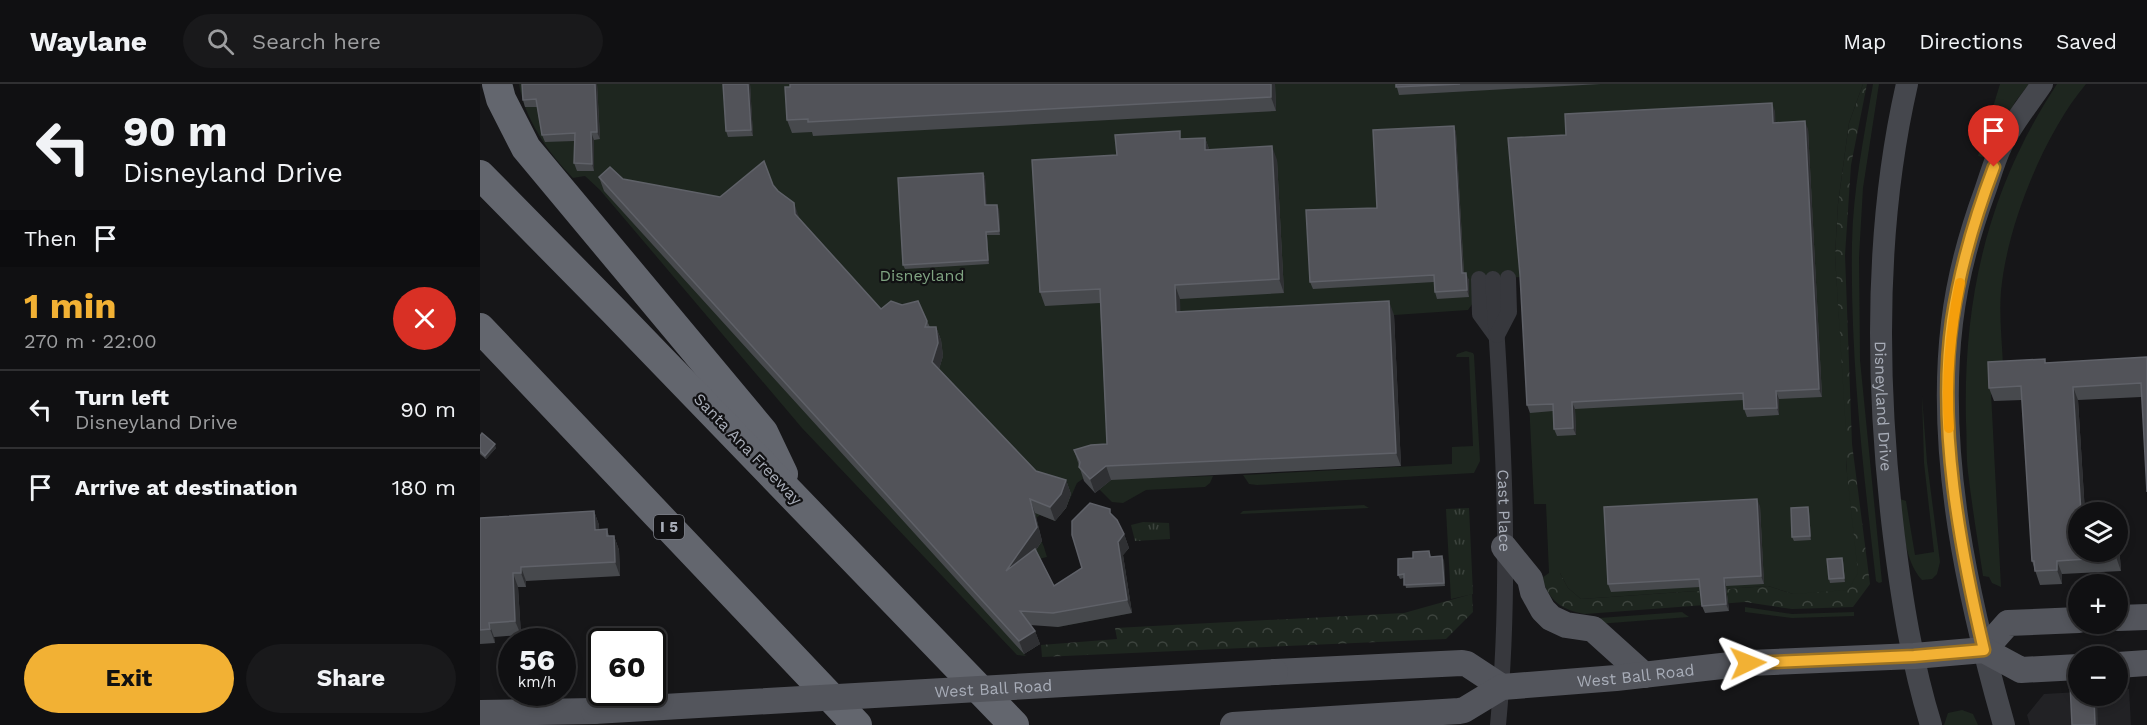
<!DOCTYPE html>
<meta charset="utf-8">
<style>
:root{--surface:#101012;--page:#19191b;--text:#f1f3f6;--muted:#9c9d9f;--line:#303032;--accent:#f2b134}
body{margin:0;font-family:"Work Sans",sans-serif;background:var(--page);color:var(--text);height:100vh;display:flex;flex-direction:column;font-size:22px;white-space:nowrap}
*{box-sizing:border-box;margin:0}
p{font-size:20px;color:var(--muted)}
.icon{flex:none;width:33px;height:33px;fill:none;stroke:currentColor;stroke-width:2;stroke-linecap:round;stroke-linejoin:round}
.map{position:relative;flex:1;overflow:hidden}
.side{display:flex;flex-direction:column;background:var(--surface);width:480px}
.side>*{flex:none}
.banner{background:#101012;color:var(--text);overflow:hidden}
.tools{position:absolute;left:1588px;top:418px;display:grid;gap:12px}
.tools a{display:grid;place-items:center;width:60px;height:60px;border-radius:50%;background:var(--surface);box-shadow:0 3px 9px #0003,0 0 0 2px var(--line);font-size:30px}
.speed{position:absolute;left:18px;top:544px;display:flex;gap:12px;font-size:30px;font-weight:700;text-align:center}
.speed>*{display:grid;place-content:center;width:78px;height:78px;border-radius:50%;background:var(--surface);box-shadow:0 3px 9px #0003,0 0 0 2px var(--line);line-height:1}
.speed small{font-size:15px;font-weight:400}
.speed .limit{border:3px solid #111;border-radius:9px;background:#fff;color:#111}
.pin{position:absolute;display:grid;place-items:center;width:51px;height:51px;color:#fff;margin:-62px -26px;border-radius:50% 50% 50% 0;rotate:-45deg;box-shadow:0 0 6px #0007}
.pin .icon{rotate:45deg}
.me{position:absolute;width:66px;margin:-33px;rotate:88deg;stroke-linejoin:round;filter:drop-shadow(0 0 4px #0008)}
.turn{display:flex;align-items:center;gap:21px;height:126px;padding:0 24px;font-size:27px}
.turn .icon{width:78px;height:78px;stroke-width:2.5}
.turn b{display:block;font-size:42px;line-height:51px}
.then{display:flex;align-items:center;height:57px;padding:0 24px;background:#0003;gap:12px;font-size:22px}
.round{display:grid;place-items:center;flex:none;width:63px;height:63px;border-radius:32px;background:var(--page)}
.head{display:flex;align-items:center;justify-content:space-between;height:102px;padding:0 24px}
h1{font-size:36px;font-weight:700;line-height:45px;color:var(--accent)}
.button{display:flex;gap:12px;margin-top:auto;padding:12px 24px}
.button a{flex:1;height:69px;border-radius:36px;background:var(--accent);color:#111;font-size:24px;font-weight:700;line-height:69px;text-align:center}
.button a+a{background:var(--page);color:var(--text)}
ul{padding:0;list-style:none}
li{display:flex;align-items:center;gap:18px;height:78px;padding:0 24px;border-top:2px solid var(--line)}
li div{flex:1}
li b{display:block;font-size:22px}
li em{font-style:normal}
header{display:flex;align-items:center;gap:36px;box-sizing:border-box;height:84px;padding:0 30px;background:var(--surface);border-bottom:2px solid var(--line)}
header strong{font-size:28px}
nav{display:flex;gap:33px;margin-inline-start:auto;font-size:21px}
.search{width:420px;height:54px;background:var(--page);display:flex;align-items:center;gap:15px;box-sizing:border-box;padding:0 21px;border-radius:33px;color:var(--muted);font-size:22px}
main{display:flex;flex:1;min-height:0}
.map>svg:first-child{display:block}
.built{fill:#222225}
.grass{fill:url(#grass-tufts)}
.forest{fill:url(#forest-crowns)}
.green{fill:#1e261f}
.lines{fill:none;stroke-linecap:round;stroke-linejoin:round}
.street{stroke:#37383d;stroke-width:16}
.secondary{stroke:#45474d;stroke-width:22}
.primary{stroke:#53555c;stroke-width:26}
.highway{stroke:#63666e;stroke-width:30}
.primary-bridge{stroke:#53555c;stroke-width:26}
.wall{fill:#47494d}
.shaded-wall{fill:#2f3033}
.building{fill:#525359;stroke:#5f6168;stroke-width:1.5}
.route-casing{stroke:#9d7322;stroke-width:15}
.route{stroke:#f2b134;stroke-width:10}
.slow{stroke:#f59e0b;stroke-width:10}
.labels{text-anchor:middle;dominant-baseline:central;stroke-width:4.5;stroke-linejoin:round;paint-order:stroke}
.shield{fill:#111113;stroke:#7b7e86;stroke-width:1.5}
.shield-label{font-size:15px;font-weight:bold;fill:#a8adb8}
.park-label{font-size:16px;fill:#7fa381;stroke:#111113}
.street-label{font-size:16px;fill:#a8adb8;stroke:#111113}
</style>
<header>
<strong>Waylane</strong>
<div class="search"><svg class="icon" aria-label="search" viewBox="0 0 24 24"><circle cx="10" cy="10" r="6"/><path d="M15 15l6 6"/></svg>Search here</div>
<nav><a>Map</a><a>Directions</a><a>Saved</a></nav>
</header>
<main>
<section class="side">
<div class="banner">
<div class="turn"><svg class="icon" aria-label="left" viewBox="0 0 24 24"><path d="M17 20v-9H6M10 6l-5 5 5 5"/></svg><div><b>90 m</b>Disneyland Drive</div></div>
<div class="then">Then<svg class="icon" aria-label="arrive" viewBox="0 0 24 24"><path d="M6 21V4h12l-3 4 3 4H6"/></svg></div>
</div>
<div class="head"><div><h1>1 min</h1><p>270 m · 22:00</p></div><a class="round" style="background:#d93025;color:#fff"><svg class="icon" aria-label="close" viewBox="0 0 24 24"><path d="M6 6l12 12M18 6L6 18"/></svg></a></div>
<ul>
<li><svg class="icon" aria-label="left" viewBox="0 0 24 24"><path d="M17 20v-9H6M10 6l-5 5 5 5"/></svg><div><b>Turn left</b><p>Disneyland Drive</p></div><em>90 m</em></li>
<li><svg class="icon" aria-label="arrive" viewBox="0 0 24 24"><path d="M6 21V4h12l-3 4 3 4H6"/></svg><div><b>Arrive at destination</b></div><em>180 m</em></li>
</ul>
<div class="button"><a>Exit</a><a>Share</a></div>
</section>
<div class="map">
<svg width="1667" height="641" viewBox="0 0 1667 641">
<defs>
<pattern id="grass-tufts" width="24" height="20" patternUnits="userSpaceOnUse" patternTransform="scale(1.5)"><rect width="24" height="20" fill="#1e261f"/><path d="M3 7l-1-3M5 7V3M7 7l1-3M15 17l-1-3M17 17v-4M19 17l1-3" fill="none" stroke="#3c433d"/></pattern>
<pattern id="forest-crowns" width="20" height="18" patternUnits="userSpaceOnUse" patternTransform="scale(1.5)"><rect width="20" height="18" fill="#1e261f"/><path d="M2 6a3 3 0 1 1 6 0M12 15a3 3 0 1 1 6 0" fill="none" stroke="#3c433d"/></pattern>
</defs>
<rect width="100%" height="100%" fill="#161618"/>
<path class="built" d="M1649,605l2,36h-101l-3,-10 17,-21 35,-2v4h39v-6z"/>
<g class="grass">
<path d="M989,424l4,86 -22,5 -5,-90z"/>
<path d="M663,438l26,1 1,16 -35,2 -4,-16z"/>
</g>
<g class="forest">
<path d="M1383,0h4l-16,81 -6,90 7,189 18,140 -17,23 -61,2 -47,-7 -160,12c-23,-4 -36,-13 -43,-36l7,-5h11l8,15 13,11 187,-13 25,8 55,-100 -13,-239 3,-51 11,-81z"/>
<path d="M992,510l1,18 -27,27 -404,18 -1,-12 76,-6 -2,-11 289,-15z"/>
</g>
<g class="green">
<path d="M39,0h1344l-14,39 -11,81 -3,51 11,177v32l12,109 -10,17 -55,4 -25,-8 -187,13 -13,-11 -8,-15h-11l-3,-69h-12l-11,-227 -44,2 -6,24 -5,7 -88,6 -268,142 -35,25 -11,25 -11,13 -15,-6 -16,13c17,8 18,11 23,29l-8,2 21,42 27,-19 -10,-33 49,-5 3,4 -14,16 10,5 7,44 -74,14 -30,-5 -3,3 15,19 -16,10 2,2 -9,-1 -215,-227 -202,-238 -15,-14 -12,2c-24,-24 -49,-60 -54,-94z"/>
<path d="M1393,0h6l-16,104 -4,69 1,103 22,222 -3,1 -3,-2c-13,-113 -26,-225 -24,-338 1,-53 12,-107 21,-159z"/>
<path d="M1520,0h29l-14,18 -29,56 -8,-2z"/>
<path d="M1577,0h29c-42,50 -79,142 -85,207 -2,24 1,50 2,74l-13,8 11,214 -9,-4 -3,-6 -6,-1c-5,-34 -11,-69 -15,-104 -2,-16 -1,-33 -2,-50 -3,-125 22,-233 91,-338z"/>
<path d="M986,267l7,2 1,2 6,106 -6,12 -217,12 -8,-1 -6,-9 209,-11v-17l21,-1 -4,-89h-13l1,-3z"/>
<path d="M1442,312l5,66 13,100 -3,12 -5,5 -10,1c-19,-21 -18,-54 -22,-81l6,2 9,54 19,-3 -10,-89z"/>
<path d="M733,392l-3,7 -5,4 -59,3 -23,13 -11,-1 -14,-14 4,-1 9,-8z"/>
<path d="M884,421l5,3 -129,6 3,-3z"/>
<path d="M1265,523l47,7 62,-2v4l-62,2 -47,-6z"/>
<path d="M1202,528l7,5 -104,8v-6z"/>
<path d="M1482,626l11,4 5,11h-34l4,-12z"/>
</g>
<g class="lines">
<g class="street">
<path d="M999,195l1,35 16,22"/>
<path id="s1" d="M1013,195c10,148 19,298 5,446"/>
<path d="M1017,251l12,-23 -1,-34"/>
</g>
<g class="secondary">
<path id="s2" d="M1427,0c-34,148 -31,304 -13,453 8,63 18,127 37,188"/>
<path d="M1524,641c-36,-127 -68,-269 -52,-402 5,-43 18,-91 33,-132 5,-14 9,-29 15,-42 10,-23 28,-44 42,-65"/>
</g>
<g class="primary">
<path d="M1024,463l26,32 3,13 10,18 8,8 15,7 27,4 51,46"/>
<path d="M1638,534l29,-1"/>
<path d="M1504,566l24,-27 71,-3"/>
<path d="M1638,581l29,-2"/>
<path d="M795,588l187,-9 5,1 35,23"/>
<path d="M0,629l114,-2"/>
<path id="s3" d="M753,641l226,-14 5,-1 38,-23 114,-9 132,-15 166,-7 70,-6 37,20 58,-3"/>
</g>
<g class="highway">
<path d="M17,0l4,15 25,49 237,284 20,42"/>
<path d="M0,91l134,136 400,414"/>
<path d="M0,244l377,397"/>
</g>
<path class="primary-bridge" id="s4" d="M114,627l681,-39"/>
</g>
<g class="wall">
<path d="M117,0l3,55 -6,1v31h-17l-3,-8v-22l-29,1 -3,-7 -5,-28h-12l-2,-7z"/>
<path d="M270,0l3,52 -25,1 -2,-6z"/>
<path d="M795,0l1,27 -463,25 -1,-4 -20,1 -5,-13 3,-33z"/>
<path d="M916,0h205l-202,11z"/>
<path d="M1295,27v12l33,6 14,268 -43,2v16l-32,2 -3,-8v-9l-169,9 1,26 -19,1 -3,-7 -1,-18 -23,2 -3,-8 39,-270z"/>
<path d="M974,42l2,7 8,140 5,7v17l-32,2 -2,-7 -1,-10 -121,7 -3,-7 67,-74z"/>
<path d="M725,54l4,11 68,11 7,133 -104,6v12l214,4 7,151 -290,14 -16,13 -11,-12 -10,-31 33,-6 -7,-141 -55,3 -5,-14 77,-137 66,-16z"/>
<path d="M503,89l2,4 1,28 13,4 1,26h-13l2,29 -84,5 -2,-4z"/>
<path d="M119,93l24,2 97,18 53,-12 26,33 82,91 46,12 3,6h6l5,13 2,16 -4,13 97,102 30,9 5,14 -5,14 -11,13 -20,-8 7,28 -6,9 18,36 28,-18 30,-53 12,19 5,14 -6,7 9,58 -74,14 -28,-2 5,6 5,13 -16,10 -420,-463z"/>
<path d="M1667,273l-6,40 -63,3 7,113h-6v39l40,-7 2,26 -59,3v10l-22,1 -8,-24 -10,-161 -28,1 -5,-13 57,-25z"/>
<path d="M0,352l16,12 -10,11 -6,-5z"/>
<path d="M1280,422l4,78 -38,2 3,25 -24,2 -3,-7 -2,-19 -89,5 -3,-8z"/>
<path d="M114,427l5,14v5l8,-1 2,7h5l5,14 1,26 -94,5v6h-8l3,48 -27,2 1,6 -15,1v-126z"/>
<path d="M1329,427l2,29 -17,1 -2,-4z"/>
<path d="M949,467l2,6 13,3 1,26 -39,2 -2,-10 -4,1 -2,-4 15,-17z"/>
<path d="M1363,477l2,21 -15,1 -1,-4z"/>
</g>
<g class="shaded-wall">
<path d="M115,0h2l3,55 -3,-7z"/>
<path d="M268,0h2l3,52 -2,-6z"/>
<path d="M791,0h4l1,27 -5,-14z"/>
<path d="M1292,19l3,8 1,20 -3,-8z"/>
<path d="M1325,37l3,8 14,268 -3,-8z"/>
<path d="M974,42l2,7 8,147 -2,-7z"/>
<path d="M111,48l3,8v31l-2,-7z"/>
<path d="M725,54l5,13 -5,-1z"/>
<path d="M792,62l5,14 7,133 -5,-14z"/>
<path d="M503,89l2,4 2,32 -2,-4z"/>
<path d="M314,119l5,14 1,10 -5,-13z"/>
<path d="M517,121l2,4 1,26 -1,-4z"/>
<path d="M506,148l1,3 2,29 -1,-4z"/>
<path d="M986,189l3,7v17l-2,-7z"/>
<path d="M695,201l5,14 1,27 -5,-14z"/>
<path d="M909,217l5,14 7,151 -5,-13z"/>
<path d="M456,243l5,13 2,16 -6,20 -5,-14z"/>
<path d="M1593,303l5,13 7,113h-4z"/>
<path d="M1296,307l3,8v16l-2,-7z"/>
<path d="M1092,318l3,7 1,26 -3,-7z"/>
<path d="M15,360l1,4 -10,11 -1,-3z"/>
<path d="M626,382l5,14 -16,13 -5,-14z"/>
<path d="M586,396l5,14 -5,14 -11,13 -5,-14z"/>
<path d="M550,415l5,14 7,28 -31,44 -5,-14z"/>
<path d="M1277,415l3,7 4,78 -3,-8z"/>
<path d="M1328,423l1,4 2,29 -1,-4z"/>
<path d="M114,427l5,14 1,19 -5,-14z"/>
<path d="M644,450l5,14 -6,7 9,58 -5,-13 -9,-58z"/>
<path d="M134,452l5,14 1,26 -5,-14z"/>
<path d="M1638,458l1,3 2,26 -5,-14v-5h2z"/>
<path d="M962,472l2,4 1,26 -1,-3z"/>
<path d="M1362,474l1,3 2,21 -1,-4z"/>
<path d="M1577,477l5,13v10l-5,-14z"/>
<path d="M41,483l5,14v6l-5,-14z"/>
<path d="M33,489l5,14 3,48 -6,-14z"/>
<path d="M1244,494l2,8 3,25 -3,-7z"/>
<path d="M9,539l5,14 1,6 -5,-14z"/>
<path d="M555,547l5,13 -16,10 -5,-13z"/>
<path d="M1614,612h3l1,29h-3z"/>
</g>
<g class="building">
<path d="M42,0h73l2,48h-6l1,32 -18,-1 1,-30 -33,2 -6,-36 -13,1z"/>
<path d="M243,0h25l3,46 -25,1z"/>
<path d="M310,0h481v13l-463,25v-3l-21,1 -2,-33h5z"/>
<path d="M916,0h64l-64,3z"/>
<path d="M1292,19l1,20 32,-2 14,268 -43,2 1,17 -33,1 -1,-16 -171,9 1,26 -19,1 -1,-25 -26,1 -7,-130 -12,-137 58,-3 -1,-21z"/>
<path d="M974,42l8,147h4l1,17 -32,2 -1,-17 -124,7 -4,-72 71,-2 -4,-78z"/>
<path d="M700,47v8l25,-1v12l67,-4 7,133 -104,6 1,27 213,-11 7,152 -290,13 -16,13 -11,-12 1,-5 -6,-12 17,-5 16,-1 -7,-155 -60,3 -8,-132 85,-5 -2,-20z"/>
<path d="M284,77l9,24 5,6 16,12 1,11 86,95 10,-8 11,4 16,-4 9,20 -2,6h11l2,16 -6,19 104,109 30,9 -5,14 -11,13 -20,-8 7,28 -31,44 29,-22 19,37 28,-18 -10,-33v-14l18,-18 20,6v4l7,7 7,14 -6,8 9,58 -74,13 -33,-2 15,20 -16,10 -420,-464 11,-10 13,12 97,18z"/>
<path d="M503,89l2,32h12l2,26 -13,1 2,28 -85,5 -5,-87z"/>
<path d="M1667,273v135l-6,-109 -68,4 8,126h-2v39h37v5l-59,4v9l-22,1 -1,-10h-2l-11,-175 -32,2 -1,-26 57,-3v4z"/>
<path d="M2,349l13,11 -10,12 -5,-5v-15z"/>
<path d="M1277,415l4,77 -37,2 2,26 -24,2 -3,-27 -91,5 -4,-77z"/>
<path d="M1328,423l2,29 -18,1 -1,-29z"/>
<path d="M114,427l1,19 12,-1v7h7l1,26 -94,5v6h-8l2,48 -26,2 1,6 -10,1v-112z"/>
<path d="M949,467l1,6 12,-1 2,27 -40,2v-11l-6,1v-16l15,-1v-6z"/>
<path d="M1362,474l2,20 -15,1 -2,-20z"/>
<path d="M1590,599h9v13h15l1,29h-23z"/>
</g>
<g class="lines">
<g class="route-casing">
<path id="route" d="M1268,579l166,-7 70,-6c-24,-102 -47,-224 -32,-329 8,-53 23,-104 42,-154"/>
</g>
<use href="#route" class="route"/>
<path class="slow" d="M1469,344c-3,-49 1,-97 11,-145"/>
</g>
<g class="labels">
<rect class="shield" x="174" y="431" width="30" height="24" rx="4.5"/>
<g class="shield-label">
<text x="189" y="443">I 5</text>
</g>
<g class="park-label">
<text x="442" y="191">Disneyland</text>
</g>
<g class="street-label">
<text stroke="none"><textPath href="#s2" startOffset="324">Disneyland Drive</textPath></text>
<text transform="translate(268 365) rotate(46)">Santa Ana Freeway</text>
<text stroke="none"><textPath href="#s1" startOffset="232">Cast Place</textPath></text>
<text stroke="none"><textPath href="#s3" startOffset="410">West Ball Road</textPath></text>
<text stroke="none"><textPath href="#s4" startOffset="400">West Ball Road</textPath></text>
</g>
</g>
</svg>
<div class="tools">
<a><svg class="icon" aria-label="layers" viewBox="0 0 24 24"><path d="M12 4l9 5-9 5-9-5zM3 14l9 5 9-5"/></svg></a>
<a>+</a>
<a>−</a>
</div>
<div class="speed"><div>56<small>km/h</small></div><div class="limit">60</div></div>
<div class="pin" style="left:1514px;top:83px;background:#d93025"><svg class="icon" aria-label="arrive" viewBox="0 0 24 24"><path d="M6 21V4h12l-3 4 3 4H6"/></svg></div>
<svg class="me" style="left:1268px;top:579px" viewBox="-20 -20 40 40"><path d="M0-17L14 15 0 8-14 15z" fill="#f2b134" stroke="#fff" stroke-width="4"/></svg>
</div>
</main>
